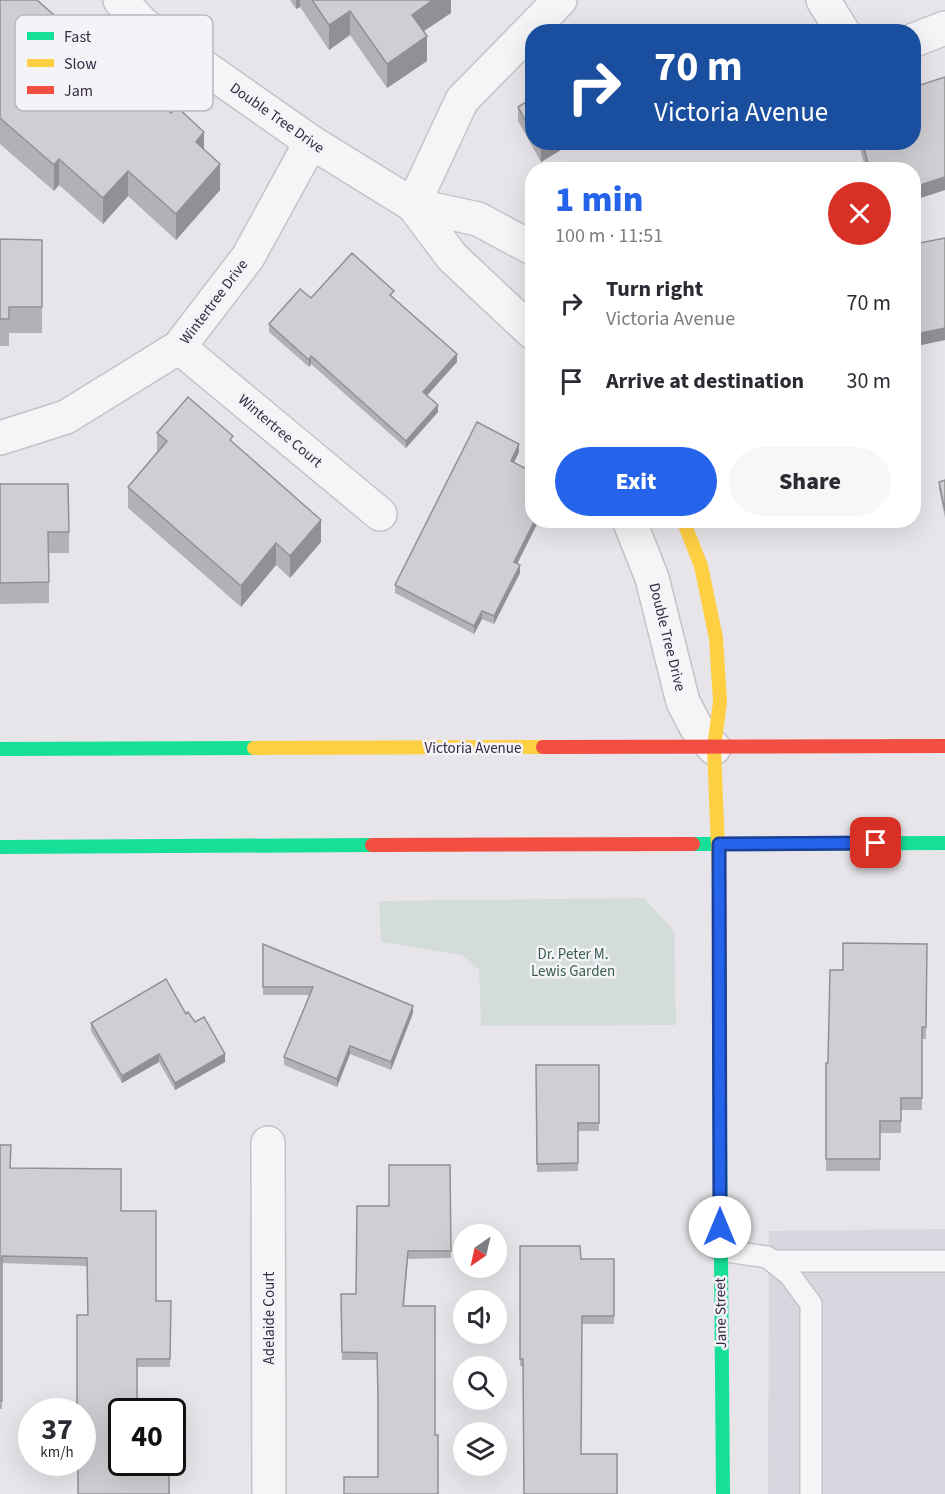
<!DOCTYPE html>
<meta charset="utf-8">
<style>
:root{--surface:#fff;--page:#f7f7f7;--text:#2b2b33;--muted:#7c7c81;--accent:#2563eb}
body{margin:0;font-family:"Source Sans 3",sans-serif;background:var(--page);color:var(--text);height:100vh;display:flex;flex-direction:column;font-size:22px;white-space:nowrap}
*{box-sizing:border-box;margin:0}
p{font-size:20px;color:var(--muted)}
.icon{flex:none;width:33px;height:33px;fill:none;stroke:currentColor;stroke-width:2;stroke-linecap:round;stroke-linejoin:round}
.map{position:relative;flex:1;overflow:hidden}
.side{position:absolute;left:525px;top:162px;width:396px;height:366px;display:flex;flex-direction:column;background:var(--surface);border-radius:24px;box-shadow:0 6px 24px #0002}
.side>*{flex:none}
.hud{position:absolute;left:525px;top:24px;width:396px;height:126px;border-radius:24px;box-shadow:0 6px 24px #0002;background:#1a4fa0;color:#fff;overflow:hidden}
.needle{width:39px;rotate:214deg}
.fabs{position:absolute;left:453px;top:1224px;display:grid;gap:12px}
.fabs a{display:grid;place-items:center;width:54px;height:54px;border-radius:50%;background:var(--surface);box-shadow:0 6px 24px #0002;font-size:30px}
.speed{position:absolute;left:18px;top:1398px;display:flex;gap:12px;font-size:30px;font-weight:700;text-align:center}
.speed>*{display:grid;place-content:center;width:78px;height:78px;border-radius:50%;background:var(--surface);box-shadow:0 6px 24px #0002;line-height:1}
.speed small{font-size:15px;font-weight:400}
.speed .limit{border:3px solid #111;border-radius:9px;background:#fff;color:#111}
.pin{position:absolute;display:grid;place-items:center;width:51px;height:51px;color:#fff;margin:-26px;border-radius:12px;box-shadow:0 3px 9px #0006}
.me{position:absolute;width:66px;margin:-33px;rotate:0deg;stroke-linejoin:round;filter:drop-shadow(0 0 4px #0008)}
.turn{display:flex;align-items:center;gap:21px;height:126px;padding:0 30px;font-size:27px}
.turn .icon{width:78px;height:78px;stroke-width:2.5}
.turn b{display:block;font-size:42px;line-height:51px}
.round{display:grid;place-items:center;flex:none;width:63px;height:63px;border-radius:32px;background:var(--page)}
.headline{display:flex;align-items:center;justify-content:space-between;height:102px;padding:0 30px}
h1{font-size:36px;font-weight:800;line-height:45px;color:var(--accent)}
.action{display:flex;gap:12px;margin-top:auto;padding:12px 30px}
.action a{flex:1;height:69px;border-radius:36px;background:var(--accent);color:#fff;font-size:24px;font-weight:800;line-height:69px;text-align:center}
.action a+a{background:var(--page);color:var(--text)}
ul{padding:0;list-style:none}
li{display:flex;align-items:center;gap:18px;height:78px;padding:0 30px}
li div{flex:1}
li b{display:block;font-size:22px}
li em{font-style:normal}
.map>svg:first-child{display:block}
.built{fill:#dad6df}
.green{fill:#d4dcda}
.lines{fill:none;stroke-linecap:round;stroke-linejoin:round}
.lane-casing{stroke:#c5c3c7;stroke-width:24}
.street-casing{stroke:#c5c3c7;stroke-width:36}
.lane{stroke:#f5f4f6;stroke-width:21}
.street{stroke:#f5f4f6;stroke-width:33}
.fast{stroke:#16e098;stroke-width:14}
.slow{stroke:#ffcf43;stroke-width:14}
.jam{stroke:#f24e42;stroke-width:14}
.wall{fill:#b3b1b5}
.shaded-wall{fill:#929094}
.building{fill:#d0ced3;stroke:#929094;stroke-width:1.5}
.route-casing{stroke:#184099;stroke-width:15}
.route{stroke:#2563eb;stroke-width:10}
.labels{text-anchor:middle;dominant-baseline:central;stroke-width:5;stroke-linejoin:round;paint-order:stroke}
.street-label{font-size:15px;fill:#352b42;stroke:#f4f3f8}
.park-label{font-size:15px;fill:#395e4f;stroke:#f4f3f8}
.key{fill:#f4f3f8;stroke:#bbb7c1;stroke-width:1.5}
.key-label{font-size:16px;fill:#352b42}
</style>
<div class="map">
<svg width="945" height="1494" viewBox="0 0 945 1494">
<rect width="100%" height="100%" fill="#e7e5e9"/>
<path class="built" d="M945,1229v265h-177l1,-263z"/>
<path class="green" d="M644,898l30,33 2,94 -195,1 -2,-56 -17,-15 -81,-13 -2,-41z"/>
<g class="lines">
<g class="lane-casing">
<g id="lane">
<path d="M720,1250l47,7 23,18 21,29v190"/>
<path d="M773,1261h172"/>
</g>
</g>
<g class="street-casing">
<g id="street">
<path d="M120,0l24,25 167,117 102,63 65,14 54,29"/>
<path d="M823,0l20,32"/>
<path d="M914,40l31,-12"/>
<path d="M413,205l49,-105 98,-100"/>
<path d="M413,205l39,52 80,75"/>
<path d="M179,347l201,167"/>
<path d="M0,438l66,-21 113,-70 69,-90 63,-115"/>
<path d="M629,520l23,58 31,124 13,25 18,21"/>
<path d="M268,1143l1,351"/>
</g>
</g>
<use href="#lane" class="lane"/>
<use href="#street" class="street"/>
<g class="fast">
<path d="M0,749l254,-1"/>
<path d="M693,844l252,-1"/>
<path d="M0,847l372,-2"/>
<path d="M720,1137l3,357"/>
</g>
<g class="slow">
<path d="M683,520l18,46 15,72 4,64 -6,46 5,126"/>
<path d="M254,748l289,-1"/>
</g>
<g class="jam">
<path d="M543,747l402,-1"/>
<path d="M372,845l321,-1"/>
<path d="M719,874l1,263"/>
</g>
</g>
<g class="wall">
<path d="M0,0l204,150 16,40 -44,50 -48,-44 -25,28 -44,-39 -5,6 -54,-47z"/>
<path d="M290,0h161v13l-28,18 4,30 -40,27 -37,-53 -21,15 -29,-43 -4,2z"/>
<path d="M945,77v113l-31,10v-30h-48l-8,-28h56z"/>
<path d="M532,98v44h42l-33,20 -23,-41v-14z"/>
<path d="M945,238v102l-29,6 -2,-11v-91z"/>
<path d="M0,239l42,1v93h-33v13h-9z"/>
<path d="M311,298l83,1 63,63 -30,33 11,17 -32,36 -95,-84 -2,3 -40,-35v-8z"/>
<path d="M157,433l76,10 88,99 -31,36 -14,-13 -35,42 -113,-99v-21l29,-35z"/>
<path d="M519,452l-5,10 18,58h7l-22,44 3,9 -26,51 -12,-5 -8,15 -79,-41v-8z"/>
<path d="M945,480v38l-6,-29v-7z"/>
<path d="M0,484l69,48v21h-20v50l-49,1z"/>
<path d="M263,944l150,69 -22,57 -41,-16 -13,33 -53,-22v-8l26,-62h-47z"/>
<path d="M927,944l-1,95h-4v71h-21v23h-21v38h-54v-108h2l15,-93z"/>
<path d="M186,1014l9,8 30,40 -50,28 -16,-28 -37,21 -31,-52v-8z"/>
<path d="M536,1065h63v66h-21v40l-41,1z"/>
<path d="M0,1145l11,23 110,43 35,90h15l-1,66h-33v41h-4l-55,86 10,-179 -1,-49 -85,-3v146h-2z"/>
<path d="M450,1165l1,93 -43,1 -4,47 -26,171v-77l-1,-40h-35l-1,-66h15l33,-88z"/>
<path d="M520,1246l61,13h33v65h-32l-58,170 -1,-128h-3z"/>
</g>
<g class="shaded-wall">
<path d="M296,0h4v7l-4,2z"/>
<path d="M433,0h18v13l-39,26v-24z"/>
<path d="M350,11v24l-21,15v-25z"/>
<path d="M427,36v25l-40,27v-24z"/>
<path d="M204,132v26l-8,-16z"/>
<path d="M548,142h26l-33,20v-15z"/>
<path d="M59,159v26l-5,6v-26z"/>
<path d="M220,164v26l-44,50v-26z"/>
<path d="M128,171v25l-25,28v-26z"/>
<path d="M945,177v13l-31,10v-13z"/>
<path d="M945,328v12l-29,6v-12z"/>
<path d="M457,354v8l-34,38v-8z"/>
<path d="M311,356v8l-2,3v-7z"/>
<path d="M438,405v7l-32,36v-7z"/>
<path d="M519,444v8l-8,17v-8z"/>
<path d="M321,520v22l-31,36v-22z"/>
<path d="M535,520h4l-25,50v-8z"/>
<path d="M276,543v22l-35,42v-21z"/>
<path d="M520,565v8l-26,51v-8z"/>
<path d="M482,611v8l-8,15v-8z"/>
<path d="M413,1006v7l-22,57v-8z"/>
<path d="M350,1046v8l-13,33v-8z"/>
<path d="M159,1054v8l-37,21v-7z"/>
<path d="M225,1054v8l-50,28v-7z"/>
</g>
<g class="building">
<path d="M0,0h37l88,78 3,-3 43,38 6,-6 27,25 -8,10 24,22 -44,50 -48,-43 -25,27 -44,-39 -5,6 -54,-47z"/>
<path d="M312,0h121l-21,15 15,21 -40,28 -37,-53 -21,14z"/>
<path d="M945,77v100l-31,10v-17h-44l-8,-28h52v-55z"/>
<path d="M532,98v34l-14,-25z"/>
<path d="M538,142h10l-7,5z"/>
<path d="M945,238v90l-29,6 -2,-11v-79z"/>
<path d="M0,239l42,1v67h-33v12h-9z"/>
<path d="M352,253l42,38 -4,4 67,59 -34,38 15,13 -32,36 -95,-85 -2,4 -40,-36 31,-35 11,9z"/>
<path d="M188,397l45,39 -3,4 91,80 -31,36 -14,-13 -35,43 -113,-99 39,-46 -10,-8z"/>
<path d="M477,422l42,22 -8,17 21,11v48h3l-21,42 6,3 -26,51 -12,-5 -8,15 -79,-41z"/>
<path d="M945,480v31l-6,-29z"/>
<path d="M0,484h68l1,48h-21l1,50 -49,1z"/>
<path d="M843,943l84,1 -1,83h-4v71h-21v23h-21v38h-54v-96h2l2,-93h13z"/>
<path d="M263,944l150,62 -22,56 -41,-16 -13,33 -53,-22 29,-70h-50z"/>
<path d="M166,979l20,35 2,-2 7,10 9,-5 21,37 -50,29 -16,-29 -37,22 -31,-53z"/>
<path d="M536,1065h63v58h-21v40l-41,1z"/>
<path d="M0,1145h11l-1,23 111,1v42h35v90h15l-1,58h-33v41h-4v12h-11v50h12v13h35v19h-91v-32h4v-50h-5v-97h11l-1,-57 -85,-2v145h-2z"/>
<path d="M389,1165h61l1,86h-43l-5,55h32v129h3v59h-94v-17h34v-83l-1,-41 -35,-1 -1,-58h15l1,-88h32z"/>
<path d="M520,1246h60l1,13h33v57h-32l-1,138h36v40h-93l-1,-135h-3z"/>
</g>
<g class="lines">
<g class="route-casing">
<path id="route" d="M720,1227l-1,-383 157,-1"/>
</g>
<use href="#route" class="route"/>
</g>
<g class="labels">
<g class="street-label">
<text transform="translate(277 118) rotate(35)">Double Tree Drive</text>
<text transform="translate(214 302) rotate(-53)">Wintertree Drive</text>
<text transform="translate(280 431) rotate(40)">Wintertree Court</text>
<text transform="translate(667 637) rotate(76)">Double Tree Drive</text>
<text x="473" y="748">Victoria Avenue</text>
<text transform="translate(721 1313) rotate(-91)">Jane Street</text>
<text transform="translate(269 1318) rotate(-90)">Adelaide Court</text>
</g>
<g class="park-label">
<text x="573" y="954">Dr. Peter M.<tspan x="573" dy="17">Lewis Garden</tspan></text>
</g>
</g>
<rect x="15" y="15" width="198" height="96" rx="9" class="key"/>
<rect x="27" y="32" width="27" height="8" fill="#16e098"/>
<rect x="27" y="59" width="27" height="8" fill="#ffcf43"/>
<rect x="27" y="86" width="27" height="8" fill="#f24e42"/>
<g class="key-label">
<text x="64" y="42">Fast</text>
<text x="64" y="69">Slow</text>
<text x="64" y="96">Jam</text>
</g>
</svg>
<div class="fabs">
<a><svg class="needle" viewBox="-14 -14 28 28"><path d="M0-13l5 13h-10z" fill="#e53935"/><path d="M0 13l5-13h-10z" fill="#7c7c81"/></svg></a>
<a><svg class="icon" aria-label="sound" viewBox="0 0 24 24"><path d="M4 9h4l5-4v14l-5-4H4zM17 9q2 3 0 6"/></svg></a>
<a><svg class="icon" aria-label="search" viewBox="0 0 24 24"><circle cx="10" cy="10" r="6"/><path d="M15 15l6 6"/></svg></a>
<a><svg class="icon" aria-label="layers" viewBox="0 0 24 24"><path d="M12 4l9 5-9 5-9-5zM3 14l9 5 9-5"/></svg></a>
</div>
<div class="speed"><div>37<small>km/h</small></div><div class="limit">40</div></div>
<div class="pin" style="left:876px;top:843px;background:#d93025"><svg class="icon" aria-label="arrive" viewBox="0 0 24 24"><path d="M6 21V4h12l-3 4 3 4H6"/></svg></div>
<svg class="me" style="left:720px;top:1227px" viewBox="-20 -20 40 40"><circle r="19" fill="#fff"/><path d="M0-13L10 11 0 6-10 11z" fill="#2563eb"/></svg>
<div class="hud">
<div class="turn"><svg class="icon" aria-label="right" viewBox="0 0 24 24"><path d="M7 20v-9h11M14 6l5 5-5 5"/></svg><div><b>70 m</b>Victoria Avenue</div></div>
</div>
<section class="side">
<div class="headline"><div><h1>1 min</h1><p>100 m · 11:51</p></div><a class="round" style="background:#d93025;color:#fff"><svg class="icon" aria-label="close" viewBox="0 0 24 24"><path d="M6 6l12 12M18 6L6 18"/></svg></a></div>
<ul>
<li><svg class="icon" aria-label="right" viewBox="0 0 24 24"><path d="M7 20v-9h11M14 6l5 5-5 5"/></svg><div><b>Turn right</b><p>Victoria Avenue</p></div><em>70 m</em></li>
<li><svg class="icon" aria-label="arrive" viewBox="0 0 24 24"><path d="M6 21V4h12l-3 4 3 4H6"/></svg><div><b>Arrive at destination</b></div><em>30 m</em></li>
</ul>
<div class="action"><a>Exit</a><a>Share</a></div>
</section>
</div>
